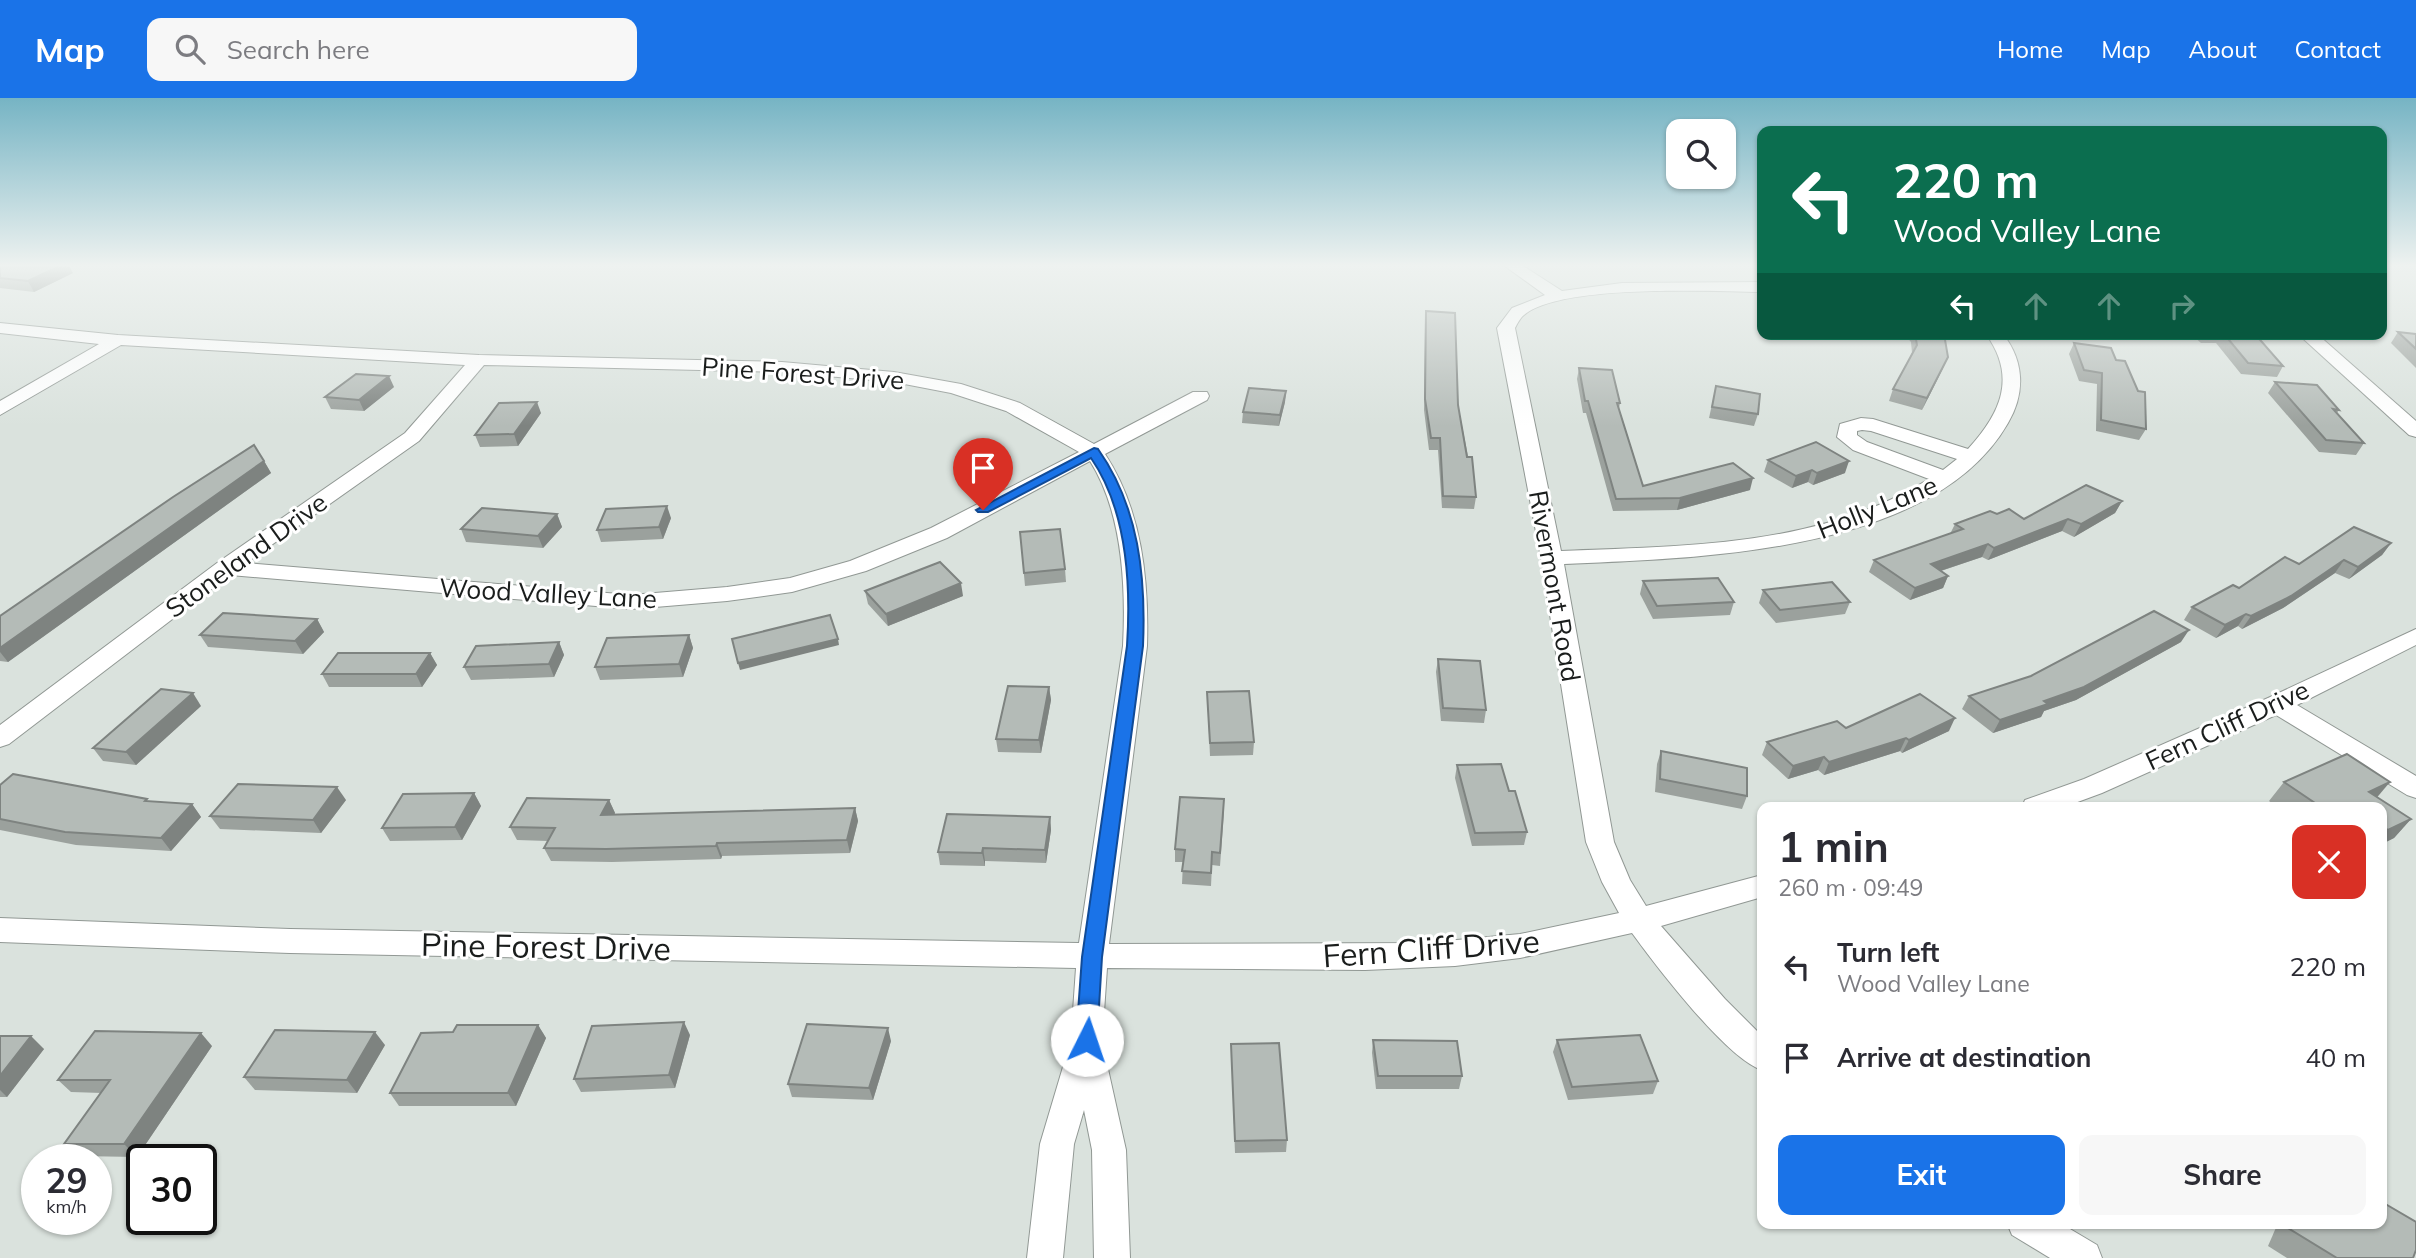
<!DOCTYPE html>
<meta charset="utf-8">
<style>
:root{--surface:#fff;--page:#f7f7f7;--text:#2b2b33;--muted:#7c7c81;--accent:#1a73e8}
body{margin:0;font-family:Mulish,sans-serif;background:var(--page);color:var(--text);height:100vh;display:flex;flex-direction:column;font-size:26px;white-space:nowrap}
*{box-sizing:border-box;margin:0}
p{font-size:23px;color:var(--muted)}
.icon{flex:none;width:38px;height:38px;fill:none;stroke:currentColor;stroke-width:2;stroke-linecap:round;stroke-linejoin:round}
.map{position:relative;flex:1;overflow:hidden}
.sheet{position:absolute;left:1757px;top:704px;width:630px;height:427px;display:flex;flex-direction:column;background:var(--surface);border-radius:14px;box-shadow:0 2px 5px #0004}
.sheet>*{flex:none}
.banner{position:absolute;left:1757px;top:28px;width:630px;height:214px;border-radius:14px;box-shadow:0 2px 5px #0004;background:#0b6e4f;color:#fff;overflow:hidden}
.fabs{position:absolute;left:1666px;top:21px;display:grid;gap:14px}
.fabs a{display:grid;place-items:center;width:70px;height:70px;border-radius:14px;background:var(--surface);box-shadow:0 2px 5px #0004;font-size:35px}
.speed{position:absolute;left:21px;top:1046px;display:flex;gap:14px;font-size:35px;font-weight:700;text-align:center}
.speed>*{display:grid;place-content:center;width:91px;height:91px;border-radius:50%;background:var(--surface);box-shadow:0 2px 5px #0004;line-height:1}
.speed small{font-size:18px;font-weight:400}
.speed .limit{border:4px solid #111;border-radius:10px;background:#fff;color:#111}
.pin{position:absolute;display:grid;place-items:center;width:60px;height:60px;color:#fff;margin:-72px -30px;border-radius:50% 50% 50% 0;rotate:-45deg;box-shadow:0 0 7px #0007}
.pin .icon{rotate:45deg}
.me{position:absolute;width:77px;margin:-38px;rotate:4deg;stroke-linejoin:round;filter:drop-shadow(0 0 5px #0008)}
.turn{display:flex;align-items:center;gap:24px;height:147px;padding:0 21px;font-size:32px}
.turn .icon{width:91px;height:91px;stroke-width:2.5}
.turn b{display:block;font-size:49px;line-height:60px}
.lanes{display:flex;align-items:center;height:66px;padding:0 21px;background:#0003;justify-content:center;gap:35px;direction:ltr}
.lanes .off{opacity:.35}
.round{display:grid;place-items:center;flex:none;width:74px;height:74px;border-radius:14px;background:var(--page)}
.overview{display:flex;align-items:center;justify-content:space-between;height:119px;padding:0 21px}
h1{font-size:42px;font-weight:700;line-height:52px}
.button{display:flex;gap:14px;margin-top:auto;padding:14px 21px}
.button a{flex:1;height:80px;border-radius:14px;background:var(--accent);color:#fff;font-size:28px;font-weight:700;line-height:80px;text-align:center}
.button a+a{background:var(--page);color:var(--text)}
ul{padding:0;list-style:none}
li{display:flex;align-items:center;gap:21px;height:91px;padding:0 21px}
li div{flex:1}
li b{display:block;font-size:26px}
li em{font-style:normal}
header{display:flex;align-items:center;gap:42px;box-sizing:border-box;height:98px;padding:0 35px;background:var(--accent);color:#fff}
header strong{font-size:33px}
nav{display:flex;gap:38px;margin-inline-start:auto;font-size:24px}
.search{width:490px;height:63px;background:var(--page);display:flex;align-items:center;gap:18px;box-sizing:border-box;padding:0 24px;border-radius:14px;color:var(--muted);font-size:26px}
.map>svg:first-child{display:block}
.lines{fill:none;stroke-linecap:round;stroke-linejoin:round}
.minor-casing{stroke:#919894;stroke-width:2}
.minor{fill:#fff;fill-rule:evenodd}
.wall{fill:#9ba19d}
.shaded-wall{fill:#7e8380}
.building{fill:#b4bbb7;stroke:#7e8380;stroke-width:2}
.route{fill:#1a73e8;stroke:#114b97;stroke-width:2}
.labels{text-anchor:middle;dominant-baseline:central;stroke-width:6;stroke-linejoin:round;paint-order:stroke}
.street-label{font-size:26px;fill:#1a1d1c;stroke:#fff}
.near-street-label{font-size:32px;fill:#1a1d1c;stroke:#fff}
</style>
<header>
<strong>Map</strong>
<div class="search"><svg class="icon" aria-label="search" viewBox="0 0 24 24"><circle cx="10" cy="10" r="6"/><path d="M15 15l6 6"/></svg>Search here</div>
<nav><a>Home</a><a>Map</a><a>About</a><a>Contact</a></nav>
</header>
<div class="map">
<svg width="2416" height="1160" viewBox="0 0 2416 1160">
<rect width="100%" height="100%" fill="#dae2dd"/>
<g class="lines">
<g class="minor-casing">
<g id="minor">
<path d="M1502,166h18l42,27 60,-8 140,-1v10c-50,-1 -202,-8 -238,23 -4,3 -7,9 -9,13l46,223c124,-5 259,-4 368,-72l-76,-29 -16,-13 3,-13 21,-6 12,1 95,30c33,-36 49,-72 18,-115h17c22,28 22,60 5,89 -75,131 -310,135 -444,141l50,278 16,38 16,26 116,-31v22l-101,29 64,73 37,37v34c-35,-11 -106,-104 -130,-137l-112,25 -65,8 -90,4 -258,-2 -5,74 24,108 4,108h-36l-2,-108 -8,-40 -10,34 -11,114h-36l13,-114 31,-104 5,-72 -786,-15 -290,-11v-24l290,11 789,14 44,-297c3,-59 0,-133 -33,-185l-143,77 -81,33 -74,21 -65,9 -96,8 -401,-34 -221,169 -9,3v-22l217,-162 188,-130 60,-68 -344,-20 -121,70v-14l99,-57 -99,-11v-10l118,12 361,20 303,7 112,10 67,12 59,19 74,41 99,-52h14l2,4 -2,4 -102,54c37,56 44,126 42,192l-38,298 316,-1 95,-9 99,-21 -17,-31 -16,-40 -45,-284 -44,-230 15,-20 33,-13zM484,267l298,7 112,10 57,11 55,18 73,41 -148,76 -81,33 -60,17 -63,9 -96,8 -385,-32 173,-122zM1862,332l9,1 86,28 -14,11 -76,-28 -10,-7v-4z"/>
<path d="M2298,236h19l99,87v16l-7,-2z"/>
<path d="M2416,531v16l-119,60 119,71v22l-9,-3 -131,-80 -174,78 -38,14h-42l3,-7 59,-21 184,-81z"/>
<path d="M2007,1125h53l37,22 5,13h-52l-38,-23z"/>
</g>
</g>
<use href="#minor" class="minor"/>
</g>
<g class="wall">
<path d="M0,166l73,9 -39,19 -34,-4z"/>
<path d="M1426,213l32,94 18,92 -2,12 -32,-1 -4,-58h-9l-5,-40 1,-88z"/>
<path d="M2398,234l18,2v34l-25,-25z"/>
<path d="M1904,236h40l-1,34 -21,42 -33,-9 4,-12 19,-36 -1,-11z"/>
<path d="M2191,236h64l28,32 -6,11 -36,-3 -25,-31h-15z"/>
<path d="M2074,245l42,17 22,31 8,38 -7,11 -43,-9 1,-47 -18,-3 -10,-27z"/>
<path d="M1579,270l41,35 -1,5 24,78 107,4 -73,20 -64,1 -27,-98h-3l-6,-34z"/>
<path d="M2275,284l64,28 -2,3 27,30 -8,12 -37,-3 -51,-59z"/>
<path d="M1716,288l42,28 -4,12 -45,-8z"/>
<path d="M394,289l-30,24 -33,-2 -6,-12z"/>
<path d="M1286,293l-1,11 -6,24 -37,-3 1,-11z"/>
<path d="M541,315l-23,33 -38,1 -5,-12z"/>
<path d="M1768,362l77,13 -32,12 -5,-3 -16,6 -28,-16z"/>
<path d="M264,363l7,12 -263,189 -8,-1v-45z"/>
<path d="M2122,403l-7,12 -41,24 -12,-6 -74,29 -6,-3 -41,14 7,5 -5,12 -33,12 -41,-28 5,-12 76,-26 5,-10 42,-10 27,5z"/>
<path d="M557,416l5,13 -19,21 -77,-6 -5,-13z"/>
<path d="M671,420l-8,21 -62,3 -4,-12z"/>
<path d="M1020,434l45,37 1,13 -41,4z"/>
<path d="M2391,445l-9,12 -33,24 -14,-6 -52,35 -41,21 -4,-3 -22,12 -32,-18 8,-13 107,-43z"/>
<path d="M1643,483l91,21 -4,13 -77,4 -13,-25z"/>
<path d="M1763,492l87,12 -5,12 -69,9 -17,-20z"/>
<path d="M865,493l98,5 -75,30 -20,-22z"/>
<path d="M317,521l7,13 -21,22 -95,-7 -8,-12z"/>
<path d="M689,537l4,13 -10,29 -83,3 -5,-13z"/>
<path d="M559,544l5,13 -10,22 -83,3 -7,-13z"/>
<path d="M2181,544l-105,58 -32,11 -3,6 -48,16 -31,-24 7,-13z"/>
<path d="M430,555l7,12 -15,22h-93l-7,-13z"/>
<path d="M1438,561l48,51 -2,13 -43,-2 -5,-49z"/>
<path d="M1049,589l2,13 -10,53 -43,-1 -2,-13z"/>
<path d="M1207,594l47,50 -1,13 -43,1z"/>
<path d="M201,608l-65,59 -33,-4 -10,-13z"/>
<path d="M1846,630l103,3 -47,22 -2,-2 -76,24 -6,-5 -30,9 -26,-24 5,-13z"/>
<path d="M1661,653l86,45 -5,13 -87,-17 2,-28z"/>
<path d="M1457,667l52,26 18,41 -3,13 -52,1 -17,-68z"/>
<path d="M2284,684l93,15 34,22 -17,19 -12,6v-37h-105l-8,-6z"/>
<path d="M0,687l149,16 43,3 9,13 -30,34 -95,-6 -76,-15z"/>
<path d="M474,695l7,13 -19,34 -72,1 -8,-13z"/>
<path d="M346,702l-25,33 -101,-4 -10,-13z"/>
<path d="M609,702l6,13 -1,2 241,-7 3,13 -8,32 -128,3 -1,3 -109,3 -61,-1 -7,-13 4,-7 -31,-1 -7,-13z"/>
<path d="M1224,714l-4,54 -8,-1 -1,21 -29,-2 1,-22h-8v-13z"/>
<path d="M1050,719l1,13 -5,33 -61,-2v5l-45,-1 -2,-13z"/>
<path d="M538,927l8,13 -30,68h-117l-9,-13z"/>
<path d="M690,937l-15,53 -94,4 -7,-13z"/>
<path d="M0,938l44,13 -37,48h-7z"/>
<path d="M1373,942l89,36 -3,13h-83l-4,-36z"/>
<path d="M1557,942l101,41 -5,13 -85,6 -15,-48z"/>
<path d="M891,943l-18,59 -81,-3 -4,-13z"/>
<path d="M1231,946l56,96 -1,12 -51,1z"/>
<path d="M385,947l-28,48 -102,-3 -11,-13z"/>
<path d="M212,948l-75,111 -59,-1 -14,-12 38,-51 -31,-1 -13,-12z"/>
<path d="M2278,1125h104l31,35h-126l-19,-12z"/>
</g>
<g class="shaded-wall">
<path d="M64,166h4l5,9 -39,19 -6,-11z"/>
<path d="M1948,259l-5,11 -21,42 5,-12z"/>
<path d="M389,278l5,11 -30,24 -5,-11z"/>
<path d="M1286,293l-1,11 -6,24 1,-11z"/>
<path d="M537,304l4,11 -23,33 -4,-12z"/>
<path d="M264,363l7,12 -263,189 -8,-10v-4z"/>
<path d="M1849,363l-4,12 -32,12 4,-12z"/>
<path d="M1812,372l-4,12 -16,6 4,-12z"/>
<path d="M1753,380l-3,12 -73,20 3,-12z"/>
<path d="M2122,403l-7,12 -41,24 7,-13z"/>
<path d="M667,408l4,12 -8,21 -4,-12z"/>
<path d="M557,416l5,13 -19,21 -5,-12z"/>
<path d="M2068,421l-6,12 -74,29 6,-12z"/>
<path d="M2391,445l-9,12 -33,24 9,-12z"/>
<path d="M1988,446l-6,13 -57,19 6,-12z"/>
<path d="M2344,462l-9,13 -52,35 -41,21 9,-13z"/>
<path d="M1948,478l-5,12 -33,12 5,-12z"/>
<path d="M961,485l2,13 -75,30 -2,-12z"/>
<path d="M2246,516l-8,12 -22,12 9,-13z"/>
<path d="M317,521l7,13 -21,22 -8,-13z"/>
<path d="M2189,532l-8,12 -105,58 -32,11 -3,6 -48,16 7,-13z"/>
<path d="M689,537l4,13 -10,29 -4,-13z"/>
<path d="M838,541l1,6 -99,25 -2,-7z"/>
<path d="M559,544l5,13 -10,22 -5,-13z"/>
<path d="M430,555l7,12 -15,22 -6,-13z"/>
<path d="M1049,589l2,13 -10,53 -2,-13z"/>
<path d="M193,595l8,13 -65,59 -10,-13z"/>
<path d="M1955,620l-6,13 -47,22 7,-13z"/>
<path d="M1906,640l-6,13 -76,24 5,-13z"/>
<path d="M1824,659l-6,13 -30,9 5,-13z"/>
<path d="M2390,684l-16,19 -5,-9z"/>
<path d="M337,689l9,13 -25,33 -8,-13z"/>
<path d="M474,695l7,13 -19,34 -7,-13z"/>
<path d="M609,702l6,13 -8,15 -6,-13z"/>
<path d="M192,706l9,13 -30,34 -10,-13z"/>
<path d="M855,710l3,13 -8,32 -3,-13z"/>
<path d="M1050,719l1,13 -5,33 -1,-13z"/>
<path d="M2411,721l-17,19 -12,6v-7l6,-7z"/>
<path d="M717,745l5,13 -1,3 -5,-13z"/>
<path d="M983,750l2,13v5l-3,-13z"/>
<path d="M684,924l6,13 -15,53 -6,-13z"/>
<path d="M538,927l8,13 -30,68 -8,-13z"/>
<path d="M888,930l3,13 -18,59 -4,-12z"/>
<path d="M375,934l10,13 -28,48 -10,-13z"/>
<path d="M201,935l11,13 -75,111 -13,-13z"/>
<path d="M31,938l13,13 -37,48 -7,-7v-14z"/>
</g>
<g class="building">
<path d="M0,166h64l-36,17 -28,-3z"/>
<path d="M1426,213l29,2 3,92 9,52h5l4,40 -33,-1 -3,-58h-9l-6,-39z"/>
<path d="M2398,234l18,2v15z"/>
<path d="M1915,236h29l4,23 -21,41 -34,-9 24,-44z"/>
<path d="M2224,236h31l28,32 -35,-3z"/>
<path d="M2074,245l37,5 5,12 9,1 13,30 7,1 1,37 -45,-9 1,-47 -18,-3z"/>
<path d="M1579,270l33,2 8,33h-3l26,83 90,-23 20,15 -73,20 -64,1 -28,-98h-3z"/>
<path d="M356,276l33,2 -30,24 -34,-3z"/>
<path d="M2275,284l42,3 22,25 -6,-1 31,34 -38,-3z"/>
<path d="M1716,288l44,8 -2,20 -46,-7z"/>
<path d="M1249,290l37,3 -6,24 -37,-3z"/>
<path d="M537,304l-23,32 -39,1 24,-32z"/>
<path d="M1816,344l33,19 -32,12 -5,-3 -16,6 -28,-16z"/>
<path d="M254,347l10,16 -264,187v-32l173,-119z"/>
<path d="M2086,387l36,16 -41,23 -13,-5 -74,29 -6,-4 -57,20 17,12 -33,12 -41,-28 89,-31 -8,-5 35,-13 7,3 12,-5 15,10z"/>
<path d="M667,408l-8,21 -62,3 9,-21z"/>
<path d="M482,410l75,6 -19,22 -77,-7z"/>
<path d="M2354,429l37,16 -33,24 -14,-7 -53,36 -40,20 -5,-2 -21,11 -33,-18 41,-22 6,3 46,-31 14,7z"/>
<path d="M1060,431l5,40 -41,4 -4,-41z"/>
<path d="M940,464l21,21 -75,31 -21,-23z"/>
<path d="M1718,480l16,24 -77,4 -14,-25z"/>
<path d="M1832,484l18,20 -70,8 -17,-20z"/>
<path d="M2154,513l35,19 -105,57 -40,14 4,3 -48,16 -31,-24 62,-20z"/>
<path d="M223,515l94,6 -22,22 -95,-6z"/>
<path d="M830,517l8,24 -100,24 -6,-24z"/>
<path d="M689,537l-10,29 -84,3 12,-29z"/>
<path d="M559,544l-10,22 -85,3 12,-21z"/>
<path d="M338,555h92l-14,21h-94z"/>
<path d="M1438,561l42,2 6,49 -43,-2z"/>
<path d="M1008,588l41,1 -10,53 -43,-1z"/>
<path d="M161,591l32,4 -67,59 -33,-4z"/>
<path d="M1249,593l5,51 -44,1 -3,-51z"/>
<path d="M1920,596l35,24 -46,22 -3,-2 -77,24 -5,-5 -31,9 -26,-24 70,-21 9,7z"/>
<path d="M1661,653l86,17v28l-87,-17z"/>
<path d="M2347,656l43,28 -21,10 42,27 -23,11 -6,-4v-19h-30l-5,-3 -6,3h-20l-37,-25z"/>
<path d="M1501,666l8,27h6l12,41 -52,1 -18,-68z"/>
<path d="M13,676l134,25 -2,2 47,3 -31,34 -96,-6 -65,-13v-34z"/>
<path d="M238,686l99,3 -24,33 -103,-4z"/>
<path d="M474,695l-19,34 -73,1 21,-34z"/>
<path d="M1180,699l44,2 -4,54 -8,-1 -1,21 -29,-2 3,-21 -10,-1z"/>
<path d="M527,700l82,2 -8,15 254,-7 -8,32 -130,3 -1,3 -110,3 -62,-1 11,-20 -45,-1z"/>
<path d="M947,716l103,3 -5,33 -62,-2 -1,5 -44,-1z"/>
<path d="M684,924l-15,53 -95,4 18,-53z"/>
<path d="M807,926l81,4 -19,60 -81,-4z"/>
<path d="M457,927h81l-30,68h-118l31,-60 32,-1z"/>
<path d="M275,932l100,2 -28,48 -103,-3z"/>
<path d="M95,933l106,2 -77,111h-60l46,-64h-52z"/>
<path d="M1640,937l18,46 -86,6 -15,-47z"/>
<path d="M0,938h31l-31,40z"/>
<path d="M1373,942l84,1 5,35h-84z"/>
<path d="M1279,945l8,97 -52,1 -4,-97z"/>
<path d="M2382,1104l34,20v28l-3,8h-76l-49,-30 2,-5h92z"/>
</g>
<linearGradient id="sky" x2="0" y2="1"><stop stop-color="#76b4c4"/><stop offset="0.51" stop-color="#eef2f0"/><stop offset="1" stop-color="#eef2f0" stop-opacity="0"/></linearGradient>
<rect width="2416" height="328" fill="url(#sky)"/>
<path class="route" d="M1094,350l4,1c41,58 48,128 45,197l-41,311 -5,83 -3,6 -7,3 -8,-3 -3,-6 6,-83 45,-311c4,-61 0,-136 -36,-188l-103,54h-10l-2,-2z"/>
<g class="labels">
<g class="street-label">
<text transform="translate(803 275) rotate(4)">Pine Forest Drive</text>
<text transform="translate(1877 409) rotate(-22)">Holly Lane</text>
<text transform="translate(246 457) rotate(-36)">Stoneland Drive</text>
<text transform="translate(1555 488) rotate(80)">Rivermont Road</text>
<text transform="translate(548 495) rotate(3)">Wood Valley Lane</text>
<text transform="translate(2227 627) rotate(-25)">Fern Cliff Drive</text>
</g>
<g class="near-street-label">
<text transform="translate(546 848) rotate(1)">Pine Forest Drive</text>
<text transform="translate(1431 850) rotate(-4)">Fern Cliff Drive</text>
</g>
</g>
</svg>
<div class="fabs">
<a><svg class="icon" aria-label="search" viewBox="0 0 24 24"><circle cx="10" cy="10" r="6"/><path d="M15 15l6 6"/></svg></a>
</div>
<div class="speed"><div>29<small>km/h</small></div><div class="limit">30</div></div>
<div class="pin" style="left:983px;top:412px;background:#d93025"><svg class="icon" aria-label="arrive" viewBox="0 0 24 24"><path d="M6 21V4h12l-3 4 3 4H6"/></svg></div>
<svg class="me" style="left:1087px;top:942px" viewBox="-20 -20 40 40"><circle r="19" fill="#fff"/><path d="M0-13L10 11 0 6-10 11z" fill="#1a73e8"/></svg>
<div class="banner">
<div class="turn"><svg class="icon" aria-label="left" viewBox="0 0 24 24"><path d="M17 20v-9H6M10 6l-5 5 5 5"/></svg><div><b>220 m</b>Wood Valley Lane</div></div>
<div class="lanes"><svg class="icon" aria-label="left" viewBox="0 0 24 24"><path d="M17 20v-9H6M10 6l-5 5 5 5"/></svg><svg class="icon off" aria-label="ahead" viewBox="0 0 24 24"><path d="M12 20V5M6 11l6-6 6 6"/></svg><svg class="icon off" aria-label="ahead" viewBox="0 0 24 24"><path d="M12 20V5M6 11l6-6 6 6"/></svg><svg class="icon off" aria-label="right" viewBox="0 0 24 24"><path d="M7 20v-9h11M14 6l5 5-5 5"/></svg></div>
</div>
<section class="sheet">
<div class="overview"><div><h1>1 min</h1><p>260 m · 09:49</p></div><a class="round" style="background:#d93025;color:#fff"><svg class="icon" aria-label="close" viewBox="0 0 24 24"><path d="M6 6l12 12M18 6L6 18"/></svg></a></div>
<ul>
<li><svg class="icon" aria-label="left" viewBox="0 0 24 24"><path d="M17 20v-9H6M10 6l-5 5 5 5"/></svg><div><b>Turn left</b><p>Wood Valley Lane</p></div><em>220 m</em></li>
<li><svg class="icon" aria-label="arrive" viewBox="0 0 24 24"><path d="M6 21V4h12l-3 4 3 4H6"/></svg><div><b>Arrive at destination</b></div><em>40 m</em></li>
</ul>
<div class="button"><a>Exit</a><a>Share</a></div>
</section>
</div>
